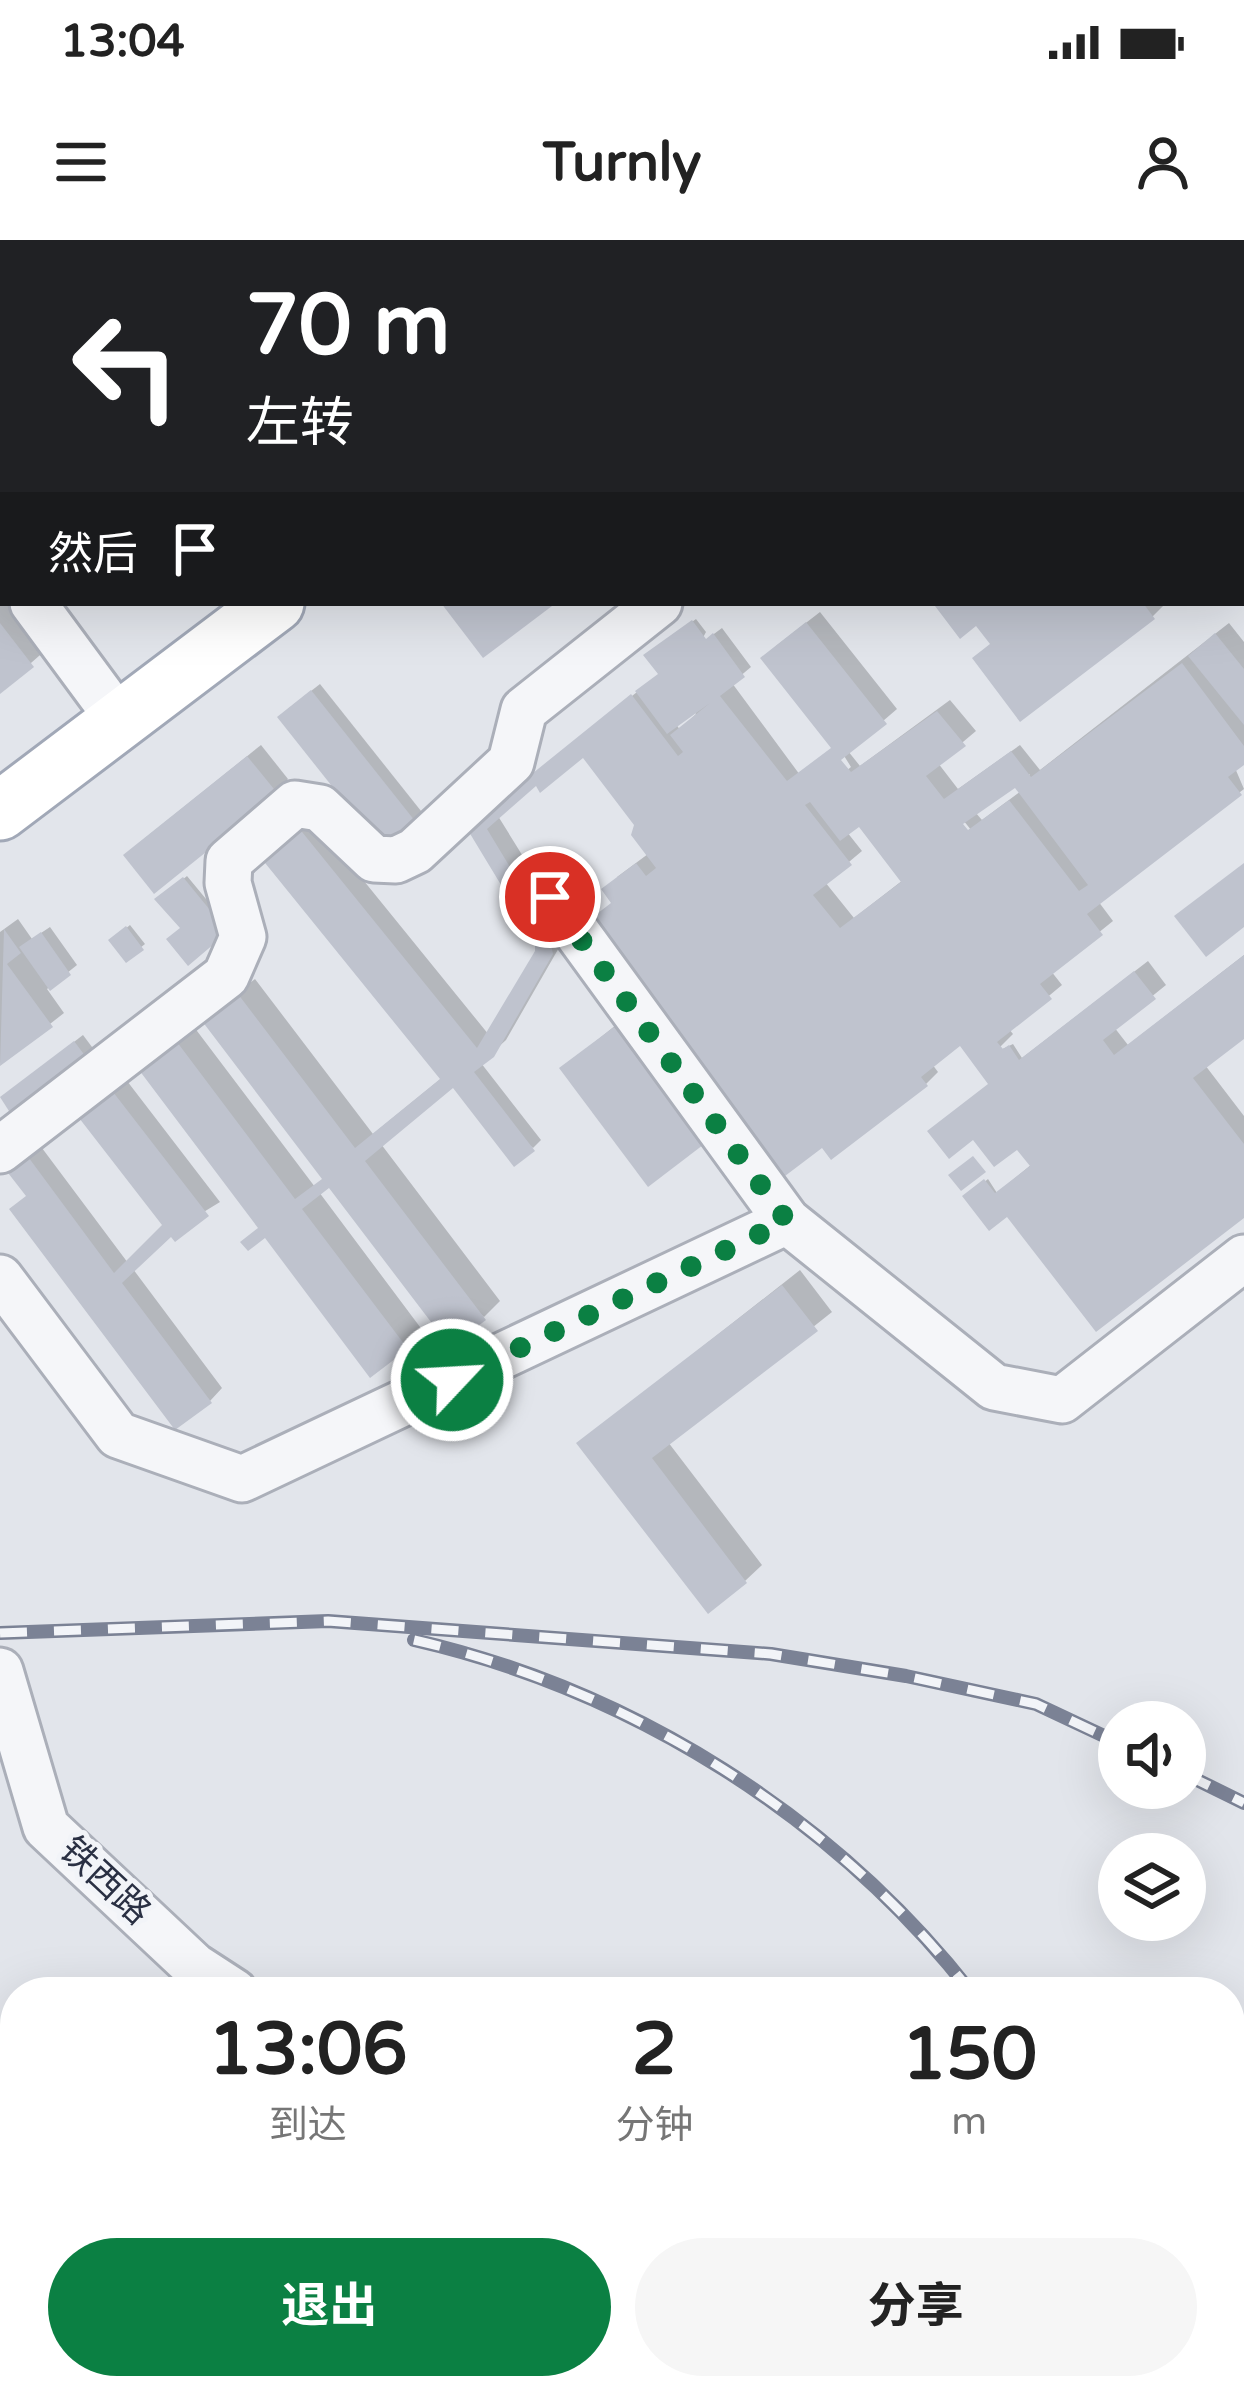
<!DOCTYPE html>
<html lang="zh">
<meta charset="utf-8">
<style>
:root{--surface:#fff;--page:#f6f6f6;--text:#222;--muted:#767676;--accent:#0b8043}
body{margin:0;font-family:"Varela Round","Noto Sans SC",sans-serif;background:var(--page);color:var(--text);height:100vh;display:flex;flex-direction:column;font-size:45px;white-space:nowrap}
*{box-sizing:border-box;margin:0}
p{font-size:39px;color:var(--muted)}
.icon{flex:none;width:66px;height:66px;fill:none;stroke:currentColor;stroke-width:2;stroke-linecap:round;stroke-linejoin:round}
.map{position:relative;flex:1;overflow:hidden}
.drawer{position:absolute;left:0px;top:1737px;width:1245px;height:423px;display:flex;flex-direction:column;background:var(--surface);border-radius:48px 48px 0 0;box-shadow:0 12px 48px #0002}
.drawer>*{flex:none}
.top-card{position:absolute;left:0px;top:0px;width:1245px;height:366px;box-shadow:0 12px 48px #0002;background:#202124;color:#fff;overflow:hidden}
.tools{position:absolute;left:1098px;top:1461px;display:grid;gap:24px}
.tools a{display:grid;place-items:center;width:108px;height:108px;border-radius:50%;background:var(--surface);box-shadow:0 12px 48px #0002;font-size:60px}
.pin{position:absolute;display:grid;place-items:center;width:102px;height:102px;color:#fff;margin:-51px;border:6px solid #fff;border-radius:50%;box-shadow:0 3px 12px #0007}
.me{position:absolute;width:132px;margin:-66px;rotate:65deg;stroke-linejoin:round;filter:drop-shadow(0 0 9px #0008)}
.turn{display:flex;align-items:center;gap:42px;height:252px;padding:0 48px;font-size:54px}
.turn .icon{width:156px;height:156px;stroke-width:2.5}
.turn b{display:block;font-size:84px;line-height:102px}
.then{display:flex;align-items:center;height:114px;padding:0 48px;background:#0003;gap:24px;font-size:45px}
.eta{display:flex;justify-content:space-evenly;align-items:center;height:204px;text-align:center}
.eta b{font-size:72px;font-weight:700;line-height:84px}
.primary-button{display:flex;gap:24px;margin-top:auto;padding:24px 48px}
.primary-button a{flex:1;height:138px;border-radius:72px;background:var(--accent);color:#fff;font-size:48px;font-weight:700;line-height:138px;text-align:center}
.primary-button a+a{background:var(--page);color:var(--text)}
.status{display:flex;justify-content:space-between;align-items:center;height:84px;padding:0 60px;background:var(--surface);direction:ltr}
.status svg{height:33px;fill:currentColor}
header{display:flex;justify-content:space-between;align-items:center;height:156px;padding:0 48px;background:var(--surface);font-size:54px;font-weight:700}
.map>svg:first-child{display:block}
.shadow{fill:#0003;fill-rule:evenodd}
.building{fill:#bfc3ce;fill-rule:evenodd}
.lines{fill:none;stroke-linecap:round;stroke-linejoin:round}
.minor-casing{stroke:#abafb9;stroke-width:51}
.major-casing{stroke:#a1a8b7;stroke-width:63}
.minor{stroke:#f5f6f9;stroke-width:45}
.major{stroke:#fff;stroke-width:57}
.rail-casing{stroke:#7b8295;stroke-width:14}
.rail{stroke:#f2f4f8;stroke-width:9;stroke-dasharray:27;stroke-linecap:butt}
.route{stroke:#0b8043;stroke-width:21;stroke-dasharray:0 37.8}
.labels{text-anchor:middle;dominant-baseline:central;stroke-width:10;stroke-linejoin:round;paint-order:stroke}
.street-label{font-size:36px;fill:#2a3043;stroke:#f2f4f8}
</style>
<div class="status"><b>13:04</b><svg viewBox="0 0 49 12"><path d="M0 12V9h3v3zM5 12V6h3v6zM10 12V3h3v9zM15 12V0h3v12zM26 1h20v11H26zM47 4h2v5h-2z"/></svg></div>
<header><svg class="icon" aria-label="menu" viewBox="0 0 24 24"><path d="M4 6h16M4 12h16M4 18h16"/></svg>Turnly<svg class="icon" aria-label="person" viewBox="0 0 24 24"><circle cx="12" cy="8" r="4"/><path d="M4 21q1-7 8-7t8 7"/></svg></header>
<div class="map">
<svg width="1244" height="2158" viewBox="0 0 1244 2158">
<rect width="100%" height="100%" fill="#e2e5eb"/>
<g class="shadow">
<path d="M180,0h114l2,3h-114z"/>
<path d="M425,0h149l-153,3z"/>
<path d="M3,66v71l-3,-3z"/>
<path d="M1242,86l2,2v87l-2,-2z"/>
<path d="M1244,305v61l-3,-3z"/>
<path d="M0,333l3,30h21l31,39 -55,48z"/>
<path d="M942,363h222l1,1 -12,12 -161,27 -16,-21z"/>
<path d="M820,372l77,97 -49,42 12,15 90,-66 26,31 -38,32 20,26 62,-44 20,25 189,-147 15,19v119l-9,7 9,21 -146,112 15,20 -62,50 11,14 -53,44 4,5 -19,19 19,-9 9,14 126,-97 18,24 -52,42 14,18 116,-90v80l-39,30 39,51v99l-236,-2 -42,-16 22,-18 9,14 35,-29 -41,-82 -30,-40 -29,22 6,8 -12,12 -312,-183 3,-24 31,-23 -11,-30 -53,-70 -47,28 -39,34 62,100 4,23 -58,101 -25,23 60,77 -8,8 -79,-63 -73,59 119,157 -16,16 -154,-133 -11,8 104,139 -17,16 -145,-119 -121,-162 51,-43 124,164 11,-8 -104,-175 33,-25 118,155 70,-57 -182,-224 47,-41 181,223 49,-83v-12l-66,-108 15,-21 174,-138 -14,-18 49,-36 10,13 -7,13 23,-17 29,39 -19,16 68,92 46,-4 5,-4 -75,-121zM694,471l2,3 -16,16 -4,-6zM1030,534l-9,17 -39,29 -7,-8zM963,580l17,21 -21,-17zM859,583l44,57 -49,38 -29,-36 37,-31 -15,-19z"/>
<path d="M320,444l105,132 -8,8 -129,-115z"/>
<path d="M261,505l27,34 -12,12 -137,52z"/>
<path d="M187,636l24,29 23,17 -75,-23z"/>
<path d="M18,679l14,20 18,-12 27,38 -30,24 17,24 -64,50v-131z"/>
<path d="M130,685l15,19 -19,15 -14,-19z"/>
<path d="M627,776l87,115 -13,12 -138,-75z"/>
<path d="M83,795l15,20 -88,36z"/>
<path d="M124,837l96,125 -49,30 -38,37 89,119 -12,13 -201,-231 30,-26 89,119 38,-38 -86,-111z"/>
<path d="M800,1030l32,42 -164,130 94,123 -17,16 -165,-138z"/>
</g>
<g class="building">
<path d="M441,363h115l-73,55z"/>
<path d="M939,363h204l12,16 -135,103 -48,-64 18,-14 -14,-18 -16,13 -25,-33z"/>
<path d="M692,380l14,19 7,-6 32,44 -25,19 67,85 44,-33 -71,-90 46,-36 81,102 -46,36 10,12 86,-61 29,35 -40,30 18,23 67,-48 20,26 151,-114 62,83v19l-16,12 14,18 -155,119 16,21 -63,49 12,15 -55,43 6,7 6,-4 10,15 115,-89 22,28 -53,41 11,15 130,-100v84l-51,39 51,66v74l-148,114 -89,-115 -18,14 -27,-35 22,-17 11,14 35,-27 -13,-16 -23,17 -21,-27 -24,19 -22,-28 61,-47 -28,-38 -39,31 7,9 -97,74 -9,-12 -37,28 -196,-256 22,-17 -10,-14 35,-26 10,13 10,-8 -25,-33 3,-10 -51,-67 -43,35 -4,-7 -49,43 61,101 5,24 -59,103 -20,15 61,79 -21,16 -61,-79 -88,73 121,159 -36,27 -121,-159 -27,21 106,140 -38,29 -105,-140 -17,13 -8,-9 18,-14 -122,-162 38,-28 121,161 27,-20 -120,-158 36,-27 117,154 85,-69 -183,-226 37,-31 183,226 58,-97v-10l-66,-109 2,-9 160,-129 47,62 5,-4 -13,-17 40,-32 -43,31 -32,-43 23,-17 -15,-19zM1015,548l73,97 -9,6 -70,-91 -41,30 -5,-6zM810,562l30,39 19,-14 42,55 -61,46 -27,-33 39,-30 -47,-60z"/>
<path d="M0,383l34,44 -34,27z"/>
<path d="M1215,393l29,36v56l-56,-69z"/>
<path d="M311,450l108,136 -34,27 -108,-136z"/>
<path d="M247,516l31,38 -124,100 -31,-39z"/>
<path d="M1244,623v64l-38,30 -32,-41z"/>
<path d="M183,637l45,55 -40,34 -22,-27 14,-11 -26,-29z"/>
<path d="M126,686l18,24 -18,13 -18,-23z"/>
<path d="M4,689l17,24 -14,11 46,63 -53,39z"/>
<path d="M41,692l30,43 -21,16 -31,-44z"/>
<path d="M614,787l89,118 -55,42 -89,-119z"/>
<path d="M74,801l18,24 -76,57 -16,-25z"/>
<path d="M110,848l99,128 -34,26 -4,-5 -49,46 90,120 -37,27 -166,-221 17,-13 -21,-27 21,-15 88,119 48,-48 -86,-111z"/>
<path d="M973,916l13,16 -25,19 -13,-16z"/>
<path d="M782,1045l36,46 -166,127 95,125 -39,31 -132,-171z"/>
</g>
<g class="lines">
<g class="minor-casing">
<g id="minor">
<path d="M312,0l3,3"/>
<path d="M61,3l4,-3"/>
<path d="M1242,13h2"/>
<path d="M0,47l3,-3"/>
<path d="M0,318l3,4"/>
<path d="M33,363l87,118"/>
<path d="M551,657l236,324 207,166 68,13 182,-142"/>
<path d="M0,910l226,-174 17,-39 -15,-54 1,-22 66,-57 25,4 54,51 22,1 19,-9 96,-89 13,-52 135,-107"/>
<path d="M0,1038l118,157 124,44 545,-258"/>
<path d="M0,1431l46,156 148,139 40,26"/>
<path d="M976,2145l10,13"/>
</g>
</g>
<g class="major-casing">
<g id="major">
<path d="M750,3l4,-3"/>
<path d="M0,571l275,-208"/>
</g>
</g>
<use href="#minor" class="minor"/>
<use href="#major" class="major"/>
<g class="rail-casing">
<g id="rail">
<path d="M0,1393l328,-12 443,33 135,22 130,28 83,39"/>
<path d="M414,1400c218,50 419,176 557,352"/>
<path d="M1185,1534l59,29"/>
<path d="M1230,2081l14,18"/>
</g>
</g>
<use href="#rail" class="rail"/>
</g>
<g class="lines">
<path class="route" d="M452,1140l335,-159 -237,-324"/>
</g>
<g class="labels">
<g class="street-label">
<text transform="translate(105 1641) rotate(43)">铁西路</text>
</g>
</g>
</svg>
<div class="tools">
<a><svg class="icon" aria-label="sound" viewBox="0 0 24 24"><path d="M4 9h4l5-4v14l-5-4H4zM17 9q2 3 0 6"/></svg></a>
<a><svg class="icon" aria-label="layers" viewBox="0 0 24 24"><path d="M12 4l9 5-9 5-9-5zM3 14l9 5 9-5"/></svg></a>
</div>
<div class="pin" style="left:550px;top:657px;background:#d93025"><svg class="icon" aria-label="arrive" viewBox="0 0 24 24"><path d="M6 21V4h12l-3 4 3 4H6"/></svg></div>
<svg class="me" style="left:452px;top:1140px" viewBox="-20 -20 40 40"><circle r="17" fill="#0b8043" stroke="#fff" stroke-width="3"/><path d="M0-11L8 9 0 5-8 9z" fill="#fff"/></svg>
<div class="top-card">
<div class="turn"><svg class="icon" aria-label="left" viewBox="0 0 24 24"><path d="M17 20v-9H6M10 6l-5 5 5 5"/></svg><div><b>70 m</b>左转</div></div>
<div class="then">然后<svg class="icon" aria-label="arrive" viewBox="0 0 24 24"><path d="M6 21V4h12l-3 4 3 4H6"/></svg></div>
</div>
<section class="drawer">
<div class="eta">
<div><b>13:06</b><p>到达</p></div>
<div><b>2</b><p>分钟</p></div>
<div><b>150</b><p>m</p></div>
</div>
<div class="primary-button"><a>退出</a><a>分享</a></div>
</section>
</div>
